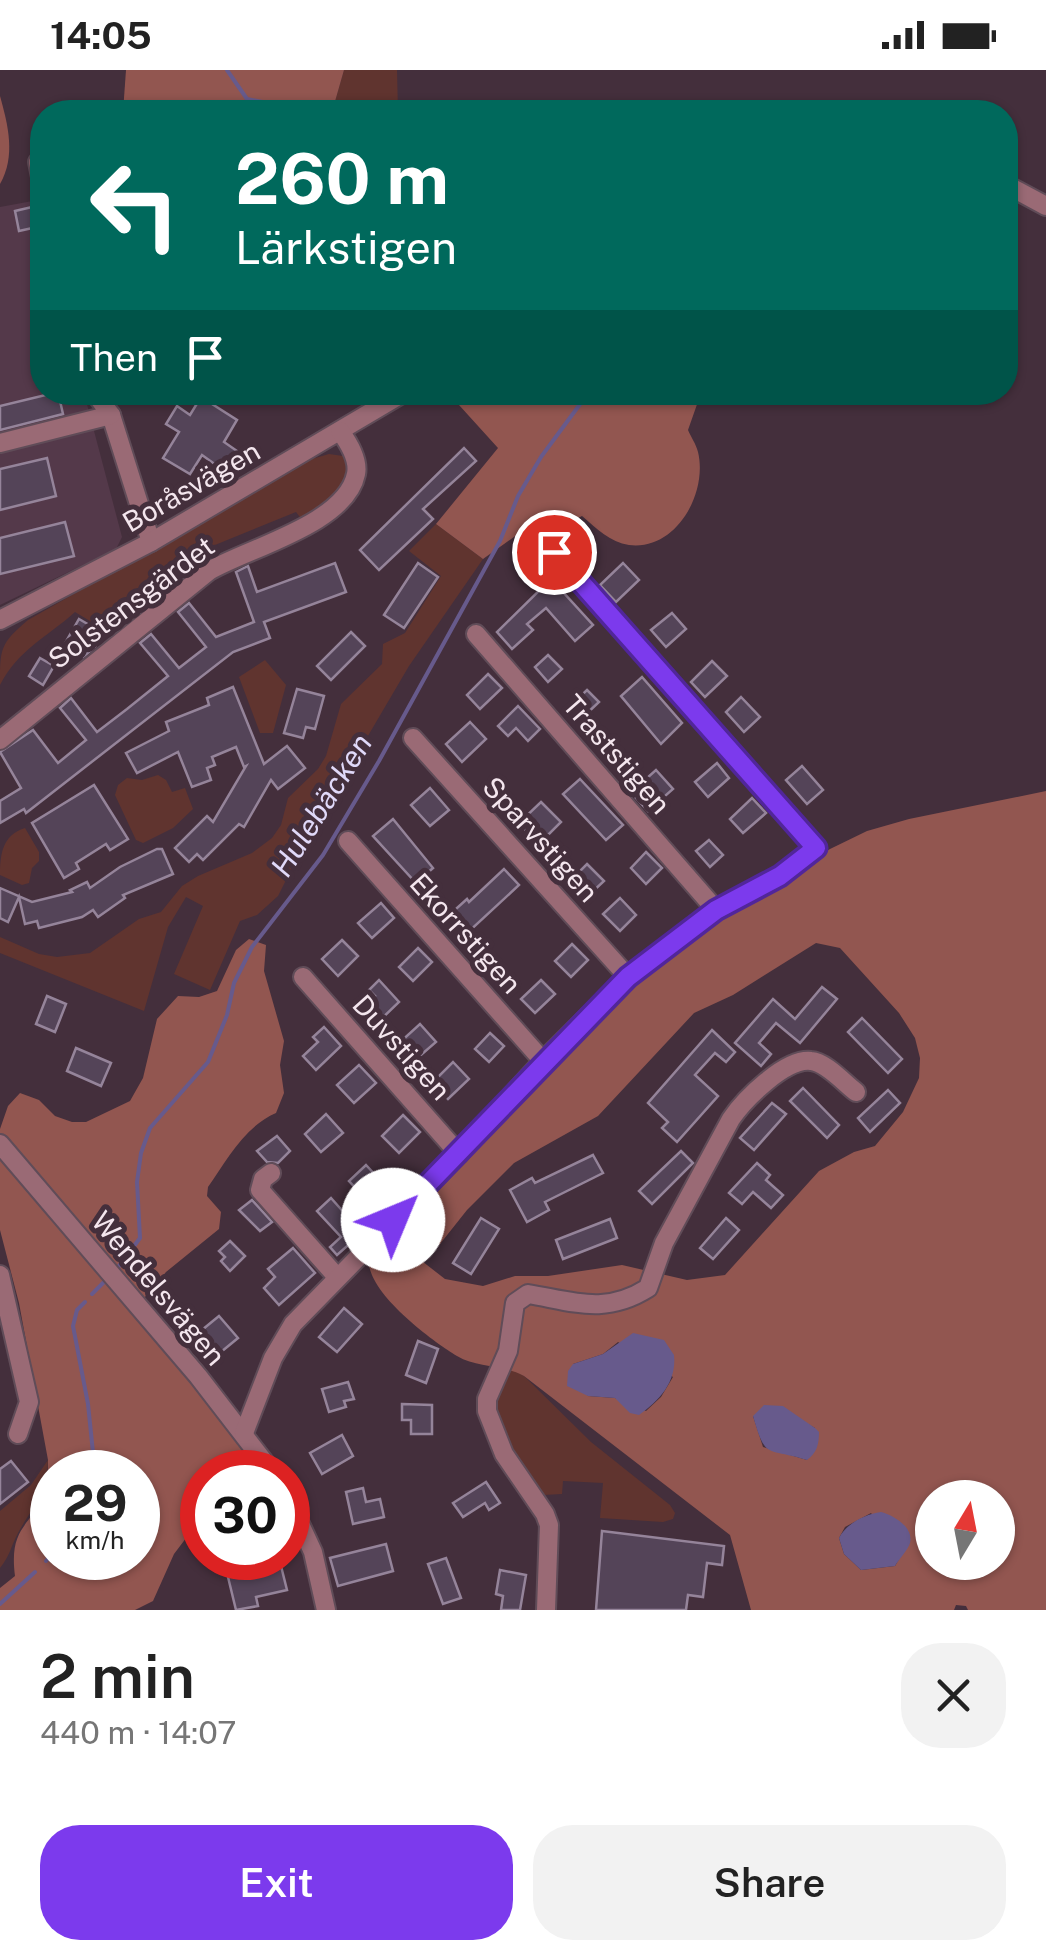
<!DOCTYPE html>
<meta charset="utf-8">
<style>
:root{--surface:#fff;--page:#f2f2f2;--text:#222;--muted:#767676;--accent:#7c3aed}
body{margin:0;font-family:"Public Sans",sans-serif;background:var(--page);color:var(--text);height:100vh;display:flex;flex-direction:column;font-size:38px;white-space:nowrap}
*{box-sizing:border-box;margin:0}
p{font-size:32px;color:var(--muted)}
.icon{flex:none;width:55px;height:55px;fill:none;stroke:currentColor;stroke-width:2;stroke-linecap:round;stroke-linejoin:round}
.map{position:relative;height:1540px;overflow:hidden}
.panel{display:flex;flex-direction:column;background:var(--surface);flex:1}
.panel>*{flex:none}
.guide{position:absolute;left:30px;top:30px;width:988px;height:305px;border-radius:40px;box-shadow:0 2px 8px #0004;background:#00695c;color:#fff;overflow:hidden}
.needle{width:65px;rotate:10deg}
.buttons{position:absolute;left:915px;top:1410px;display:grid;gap:20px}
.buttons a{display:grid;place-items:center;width:100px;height:100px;border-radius:50%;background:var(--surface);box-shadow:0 2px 8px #0004;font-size:50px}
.speed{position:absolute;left:30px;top:1380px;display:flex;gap:20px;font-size:50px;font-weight:700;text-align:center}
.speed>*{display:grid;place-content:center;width:130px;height:130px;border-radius:50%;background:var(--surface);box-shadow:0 2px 8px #0004;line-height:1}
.speed small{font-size:25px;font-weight:400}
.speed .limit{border:15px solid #d22;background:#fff;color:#111}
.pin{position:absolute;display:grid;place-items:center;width:85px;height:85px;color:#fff;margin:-42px;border:5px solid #fff;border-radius:50%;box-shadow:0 2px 10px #0007}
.me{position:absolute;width:110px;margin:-55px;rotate:45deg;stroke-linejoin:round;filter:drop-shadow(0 0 8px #0008)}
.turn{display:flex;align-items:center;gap:35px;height:210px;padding:0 40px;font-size:45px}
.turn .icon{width:130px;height:130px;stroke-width:2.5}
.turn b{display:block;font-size:70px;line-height:85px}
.then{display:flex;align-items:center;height:95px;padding:0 40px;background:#0003;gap:20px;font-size:38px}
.round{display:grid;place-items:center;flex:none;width:105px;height:105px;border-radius:40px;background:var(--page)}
.head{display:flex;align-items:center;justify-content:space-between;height:170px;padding:0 40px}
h1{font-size:60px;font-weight:600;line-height:75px}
.primary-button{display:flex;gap:20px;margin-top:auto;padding:20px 40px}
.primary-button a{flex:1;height:115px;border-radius:40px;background:var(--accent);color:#fff;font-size:40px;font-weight:600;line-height:115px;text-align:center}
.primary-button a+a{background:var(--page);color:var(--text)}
.status{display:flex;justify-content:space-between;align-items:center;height:70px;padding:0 50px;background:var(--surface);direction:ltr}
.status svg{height:28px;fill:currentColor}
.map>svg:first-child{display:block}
.built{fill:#54394a}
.green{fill:#60342f}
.forest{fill:#925650;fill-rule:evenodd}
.water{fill:#675a8c}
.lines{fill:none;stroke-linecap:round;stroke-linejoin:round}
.stream{stroke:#675a8c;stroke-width:4}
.building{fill:#544458;stroke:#95849a;stroke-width:2.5}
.minor-casing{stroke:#604c58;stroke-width:22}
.minor{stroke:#9a6a75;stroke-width:18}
.route-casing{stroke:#51269a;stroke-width:25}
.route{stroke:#7c3aed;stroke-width:18}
.labels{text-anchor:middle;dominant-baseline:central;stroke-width:10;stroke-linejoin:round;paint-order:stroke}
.street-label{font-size:28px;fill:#f4e6ee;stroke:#442f3c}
.water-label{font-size:30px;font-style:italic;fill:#e0d9f9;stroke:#442f3c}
</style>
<div class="status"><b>14:05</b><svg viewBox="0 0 49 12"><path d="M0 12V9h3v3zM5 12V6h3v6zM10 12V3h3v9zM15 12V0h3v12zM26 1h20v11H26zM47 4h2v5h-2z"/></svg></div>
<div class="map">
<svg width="1046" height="1540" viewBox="0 0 1046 1540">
<rect width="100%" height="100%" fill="#442f3c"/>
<path class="built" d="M38,130l4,22v170l42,1 38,144 -6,12 -116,56v-398z"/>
<g class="green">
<path d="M344,0h53l1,42h-66z"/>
<path d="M329,384l14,2 6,7 -1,17 -45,41 -7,-9 -81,33 -58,43 6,10 -33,26 -10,-10 -20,13 -25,-15c-29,26 -56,37 -75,73 0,-37 0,-41 28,-65l284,-161z"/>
<path d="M436,454l47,35 -74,107 -108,184 -23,46 -21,19 -17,6 -30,69 -36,-16 29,-68 -17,-9 -18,30 -24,84 -144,-58v-16l39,17 18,3 33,-4 49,-34 22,-7 21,-26 16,-10 54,-23 20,-15 9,-13 7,-27 30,-29 8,-13 15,-52 41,-40 1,-20 22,-11 36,-57 -32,-25z"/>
<path d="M265,590l21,25 -13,48h-13l-21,-56z"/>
<path d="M158,705l8,5 6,12 13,-4 8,21 -20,19 -30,15 -7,-3 -21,-45 3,-10 9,-7 15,2z"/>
<path d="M25,758l14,24v9l-7,7 -3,15 -7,2 -22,-10c0,-20 2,-40 25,-47z"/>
<path d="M506,1296l18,10 67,66 79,63 5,8 -2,6 -10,3 -63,-4 3,-35 -40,-2 -1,13 -19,1 -27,-38 -21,-52z"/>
<path d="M48,1390c-2,39 -13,42 -30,73 -7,13 -8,23 -18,35v-57l31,-26z"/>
</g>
<g class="forest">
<path d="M126,0h218l-12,42h-209z"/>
<path d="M0,26c8,29 16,60 0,88z"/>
<path d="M541,323h160l-13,37c3,7 8,14 10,22 10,41 -22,99 -69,93 -19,-3 -33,-17 -47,-29l-38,20 -23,-4 -38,27 -47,-35 62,-76 -39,-43 10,-10 62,5z"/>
<path d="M1046,721v819h-78l-2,-4 -10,-1 -2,5h-203l-21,-75 -206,-159c-23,-12 -47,-8 -67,-20 -30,-18 -138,-98 -61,-122l7,-16 46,-51 182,-182 82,-66 117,-70 37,-18 42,-12zM816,873l24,5 59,65 16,25 5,20 -1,20 -16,34 -28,34 -21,6 -35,19 -94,104 -38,5 -65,-15 -74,11h-33l-32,10 -38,-7 -27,-21 22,-14 27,-34 47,-47 84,-47 96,-103 39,-18zM618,1272l55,35 -12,20 -15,14 -31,-13 -27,-2 -15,-32 30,-10zM753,1346l44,2 18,10 -8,32 -44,-13zM932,1428h66v64h-66zM871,1443l31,41 -7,12 -34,4 -17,-16 -5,-16 6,-11z"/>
<path d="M249,869l17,6 -2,26 20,70 -4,24 4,28 -8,20c-31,13 -50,48 -68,74l-1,9 14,16 -2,17 -53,43 -32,38 1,8 85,97 23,33 -10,24h-31v45l-28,37 -21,47 -18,9h-135v-22l15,-12c-7,-54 20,-48 31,-91 2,-7 2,-17 2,-25l-29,-157 -19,-73v-101l8,-23 12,-13 19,7 16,16 17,6h14l44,-21 13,-23 14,-59 21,-23 21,1 18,-6 19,-41zM52,1402h86v86h-86z"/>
</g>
<g class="water">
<path d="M633,1263l31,7 10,15c3,27 -15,46 -35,60l-9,-2 -15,-15 -27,-2 -21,-10 1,-15 5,-7 30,-10z"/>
<path d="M764,1335l19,1 32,22 4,4c0,12 -2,21 -12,28 -41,-13 -41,1 -54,-44z"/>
<path d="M881,1442c12,3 33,15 29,31 -2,7 -11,16 -15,23l-34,4 -17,-16 -5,-16c7,-14 26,-24 42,-26z"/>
</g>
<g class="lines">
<g class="stream">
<path d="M227,0l20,29 67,13"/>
<path d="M116,1200l24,-32 -3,-56 4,-29 9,-25 58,-66 19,-47 7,-32 18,-36 71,-92 56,-94 121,-220 18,-45 23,-39 48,-65"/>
<path d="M92,1224l14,-14"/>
<path d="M85,1232l-8,8 -4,16 15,78 7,68"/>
<path d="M46,1491l6,-7"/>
<path d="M0,1534l35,-32"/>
</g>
</g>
<g class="building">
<path d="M32,137l5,20 -18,4 -4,-20z"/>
<path d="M58,322l5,22 -63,16v-24z"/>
<path d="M201,327l36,23 -13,22 13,9 -14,19 -21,-15 -12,19 -27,-16 16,-26 -13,-8 11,-18 13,9z"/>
<path d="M464,378l12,13 -53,48 10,10 -54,51 -19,-20z"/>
<path d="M47,388l9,38 -56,14v-41z"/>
<path d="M65,452l9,34 -74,18v-36z"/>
<path d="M335,493l11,29 -82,30 6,16 -37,14 -207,161 -2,-4 -24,14v-22l21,-13 -21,-36 33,-22 25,33 28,-23 -26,-32 11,-10 26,34 30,-23 41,-33 -28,-33 11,-9 28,34 27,-21 -28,-35 11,-9 27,34 38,-15 -18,-50 12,-6 9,26z"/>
<path d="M418,493l20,14 -34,51 -20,-13z"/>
<path d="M623,493l16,17 -23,22 -16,-17z"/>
<path d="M555,505l13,14 -5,3 30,33 -18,16 -29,-33 -19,16 6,6 -21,19 -15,-17z"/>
<path d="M672,543l14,16 -20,18 -15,-17z"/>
<path d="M79,549l24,14 -8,14 -12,10 -19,-12z"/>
<path d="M351,562l14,14 -34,34 -14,-14z"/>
<path d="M548,585l14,14 -14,13 -13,-15z"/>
<path d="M40,588l14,8 -11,19 -14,-9z"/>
<path d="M712,591l15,15 -22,21 -14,-15z"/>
<path d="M488,604l14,14 -22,21 -13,-14z"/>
<path d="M642,607l40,46 -21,21 -40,-48z"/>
<path d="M233,617l31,77 23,-18 18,22 -27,21 -7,-9 -27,47 -5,-3 -36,36 -6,-6 -8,8 -14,-14 32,-32 6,6 33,-56 -2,1 -8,-20 -24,10 3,8 -8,3 4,12 -19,7 -14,-35 -41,21 -11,-20 43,-22 -3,-9 43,-17 -2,-7z"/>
<path d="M297,619l27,7 -9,33 -9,-2 -3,11 -19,-5z"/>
<path d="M587,620l12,12 -19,18 -12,-12z"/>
<path d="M741,627l19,20 -16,15 -18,-20z"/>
<path d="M518,636l22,23 -12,12 -12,-13 -8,8 -10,-10z"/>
<path d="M470,652l16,17 -24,23 -16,-18z"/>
<path d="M717,693l12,15 -21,19 -13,-15z"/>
<path d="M802,696l21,24 -16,14 -21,-24z"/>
<path d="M656,700l17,19 -25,22 -12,-13 7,-7 -5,-5z"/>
<path d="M580,709l43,46 -17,15 -43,-46z"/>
<path d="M94,715l34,54 -18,11 -4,-6 -30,19 3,6 -15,9 -32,-55z"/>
<path d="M430,718l19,22 -19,16 -19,-21z"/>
<path d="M752,728l14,15 -23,20 -13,-14z"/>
<path d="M541,732l20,20 -16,16 -9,-9 -6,6 -11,-12z"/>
<path d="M393,749l40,49 -17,15 -43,-47z"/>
<path d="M709,770l14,15 -13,12 -14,-16z"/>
<path d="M157,779h5l11,25 -50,21 2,3 -27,19 -5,-7 -11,7 -43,11 -2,-7 -12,3 -6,-27 -11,25 -8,-4v-30l32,14 40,-10 -2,-2 17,-8 3,6 30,-21z"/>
<path d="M646,782l16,16 -16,16 -15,-16z"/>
<path d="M587,794l17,17 -16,15 -16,-17z"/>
<path d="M504,799l15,16 -55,51 -17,-19 20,-18 2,3z"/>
<path d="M620,828l16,17 -16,16 -17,-17z"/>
<path d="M381,833l13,15 -22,20 -14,-15z"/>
<path d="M342,870l16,16 -20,20 -16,-17z"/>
<path d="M572,874l16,16 -17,17 -16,-16z"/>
<path d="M418,878l14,14 -19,19 -14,-14z"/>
<path d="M379,910l20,22 -25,24 -15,-16 16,-14 -6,-6z"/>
<path d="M541,910l14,14 -20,19 -14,-14z"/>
<path d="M822,917l15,12 -37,44 -24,-20 -17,20 12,11 -10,12 -26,-23 38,-44 22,20z"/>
<path d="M47,926l19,8 -11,28 -19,-8z"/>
<path d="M862,948l40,41 -14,14 -40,-41z"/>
<path d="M420,954l16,18 -22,19 -16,-17z"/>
<path d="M324,957l17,19 -25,24 -13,-14 15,-14 -5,-5z"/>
<path d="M712,960l23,22 -9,10 -11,-9 -20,22 23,21 -41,46 -15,-14 6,-6 -20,-19z"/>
<path d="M490,963l14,13 -15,16 -14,-13z"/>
<path d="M76,978l35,15 -10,23 -34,-15z"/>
<path d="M453,992l16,17 -21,20 -16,-16z"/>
<path d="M359,995l17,18 -22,20 -17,-18z"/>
<path d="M803,1018l36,37 -12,13 -37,-37z"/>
<path d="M888,1020l12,13 -30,29 -12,-14z"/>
<path d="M772,1033l14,11 -32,36 -14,-12z"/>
<path d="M326,1044l17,19 -22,19 -16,-18z"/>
<path d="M403,1045l17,17 -21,21 -17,-17z"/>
<path d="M277,1066l13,15 -12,12 -11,-1 -10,-11z"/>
<path d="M681,1081l12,12 -41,41 -13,-13z"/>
<path d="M593,1085l10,18 -58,29 4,8 -22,12 -17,-32 22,-12 3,5z"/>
<path d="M757,1093l13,12 -4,5 17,15 -12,13 -18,-16 -11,12 -13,-11z"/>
<path d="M366,1095l13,14 -17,16 -13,-14z"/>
<path d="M331,1128l31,35 -25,22 -7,-8 11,-10 -24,-26z"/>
<path d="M252,1130l20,22 -12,9 -21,-21z"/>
<path d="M481,1148l18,11 -28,45 -18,-11z"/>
<path d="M726,1148l13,12 -26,29 -13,-11z"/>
<path d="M610,1149l7,19 -54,21 -7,-19z"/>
<path d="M230,1171l15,15 -15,15 -9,-10 4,-4 -6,-6z"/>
<path d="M293,1178l22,25 -36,32 -15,-17 11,-11 -7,-8z"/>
<path d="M344,1238l18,16 -25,28 -18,-15z"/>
<path d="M219,1246l19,22 -17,14 -19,-22z"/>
<path d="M418,1271l20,8 -12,34 -20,-8z"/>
<path d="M348,1312l6,17 -10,2 2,6 -17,5 -7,-23z"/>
<path d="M402,1334l30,1v29h-21v-14h-9z"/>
<path d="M342,1365l11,21 -31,18 -12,-21z"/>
<path d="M11,1391l17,21 -28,22v-35z"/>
<path d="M486,1412l14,21 -11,7 -4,-7 -22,14 -10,-14z"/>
<path d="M363,1418l3,14 14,-3 4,18 -31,7 -7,-32z"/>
<path d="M602,1461l122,15 -2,19 -15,-2 -4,34 -15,-2 -2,15h-90z"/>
<path d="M386,1474l7,27 -55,15 -8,-28z"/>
<path d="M252,1488h27l8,32 -31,7 2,9 -22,4 -8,-33 27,-6z"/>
<path d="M446,1488l15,40 -18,6 -15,-40z"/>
<path d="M500,1500l26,5 -6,35h-19l2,-14 -7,-2z"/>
</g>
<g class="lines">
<g class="minor-casing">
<g id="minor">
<path d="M38,92l4,20"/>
<path d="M1005,114l41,22"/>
<path d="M94,322l17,23 40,127"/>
<path d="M0,373l111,-28"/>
<path d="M0,550l151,-78 254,-150"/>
<path d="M476,564l240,276"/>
<path d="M413,668l215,239"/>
<path d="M0,670l209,-169c39,-23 137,-47 147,-97 3,-14 -8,-32 -16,-43"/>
<path d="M348,771l195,220"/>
<path d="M303,907l156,177"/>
<path d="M0,1074l198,232 74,96"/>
<path d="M271,1103l-8,6 -3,11 77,87"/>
<path d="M0,1205l29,127 -11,32"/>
<path d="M244,1363l29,-75 20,-34 166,-170 84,-93 85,-84 88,-67 64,-34 36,-28 -262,-296"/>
<path d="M288,1428l25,54 13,58"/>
<path d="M546,1540l3,-85 -4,-11 -41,-60 -17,-43v-12l21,-48 7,-48 13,-9c47,8 77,21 120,-6l16,-45 67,-124c13,-19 54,-61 80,-58 15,1 33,22 45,31"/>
</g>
</g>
<use href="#minor" class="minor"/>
</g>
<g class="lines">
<g class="route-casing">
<path id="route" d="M393,1150l235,-243 88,-67 64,-34 36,-28 -262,-296"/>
</g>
<use href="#route" class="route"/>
</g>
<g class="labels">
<g class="street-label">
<text transform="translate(191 416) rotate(-30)">Boråsvägen</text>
<text transform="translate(131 532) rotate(-37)">Solstensgärdet</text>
<text transform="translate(617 684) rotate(49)">Traststigen</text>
<text transform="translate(541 769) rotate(48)">Sparvstigen</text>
<text transform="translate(466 863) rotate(48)">Ekorrstigen</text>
<text transform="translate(402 977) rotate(48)">Duvstigen</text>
<text transform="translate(159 1218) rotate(50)">Wendelsvägen</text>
</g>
<g class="water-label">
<text transform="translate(321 735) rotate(-58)">Hulebäcken</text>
</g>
</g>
</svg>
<div class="buttons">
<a><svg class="needle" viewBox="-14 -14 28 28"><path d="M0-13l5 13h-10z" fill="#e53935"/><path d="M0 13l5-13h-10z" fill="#767676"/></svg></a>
</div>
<div class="speed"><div>29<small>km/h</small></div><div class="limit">30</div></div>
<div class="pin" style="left:554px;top:482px;background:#d93025"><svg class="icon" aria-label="arrive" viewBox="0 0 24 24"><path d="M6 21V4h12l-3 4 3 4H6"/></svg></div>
<svg class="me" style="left:393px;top:1150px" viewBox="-20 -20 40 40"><circle r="19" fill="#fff"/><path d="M0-13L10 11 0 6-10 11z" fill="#7c3aed"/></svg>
<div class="guide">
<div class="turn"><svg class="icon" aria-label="left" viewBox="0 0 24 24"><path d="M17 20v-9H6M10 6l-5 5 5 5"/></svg><div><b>260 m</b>Lärkstigen</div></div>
<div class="then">Then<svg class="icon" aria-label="arrive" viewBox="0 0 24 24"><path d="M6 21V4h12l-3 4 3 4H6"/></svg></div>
</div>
</div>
<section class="panel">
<div class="head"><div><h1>2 min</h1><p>440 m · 14:07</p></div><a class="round"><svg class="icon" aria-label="close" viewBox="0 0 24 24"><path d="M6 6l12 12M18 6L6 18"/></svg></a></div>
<div class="primary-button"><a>Exit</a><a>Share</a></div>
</section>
